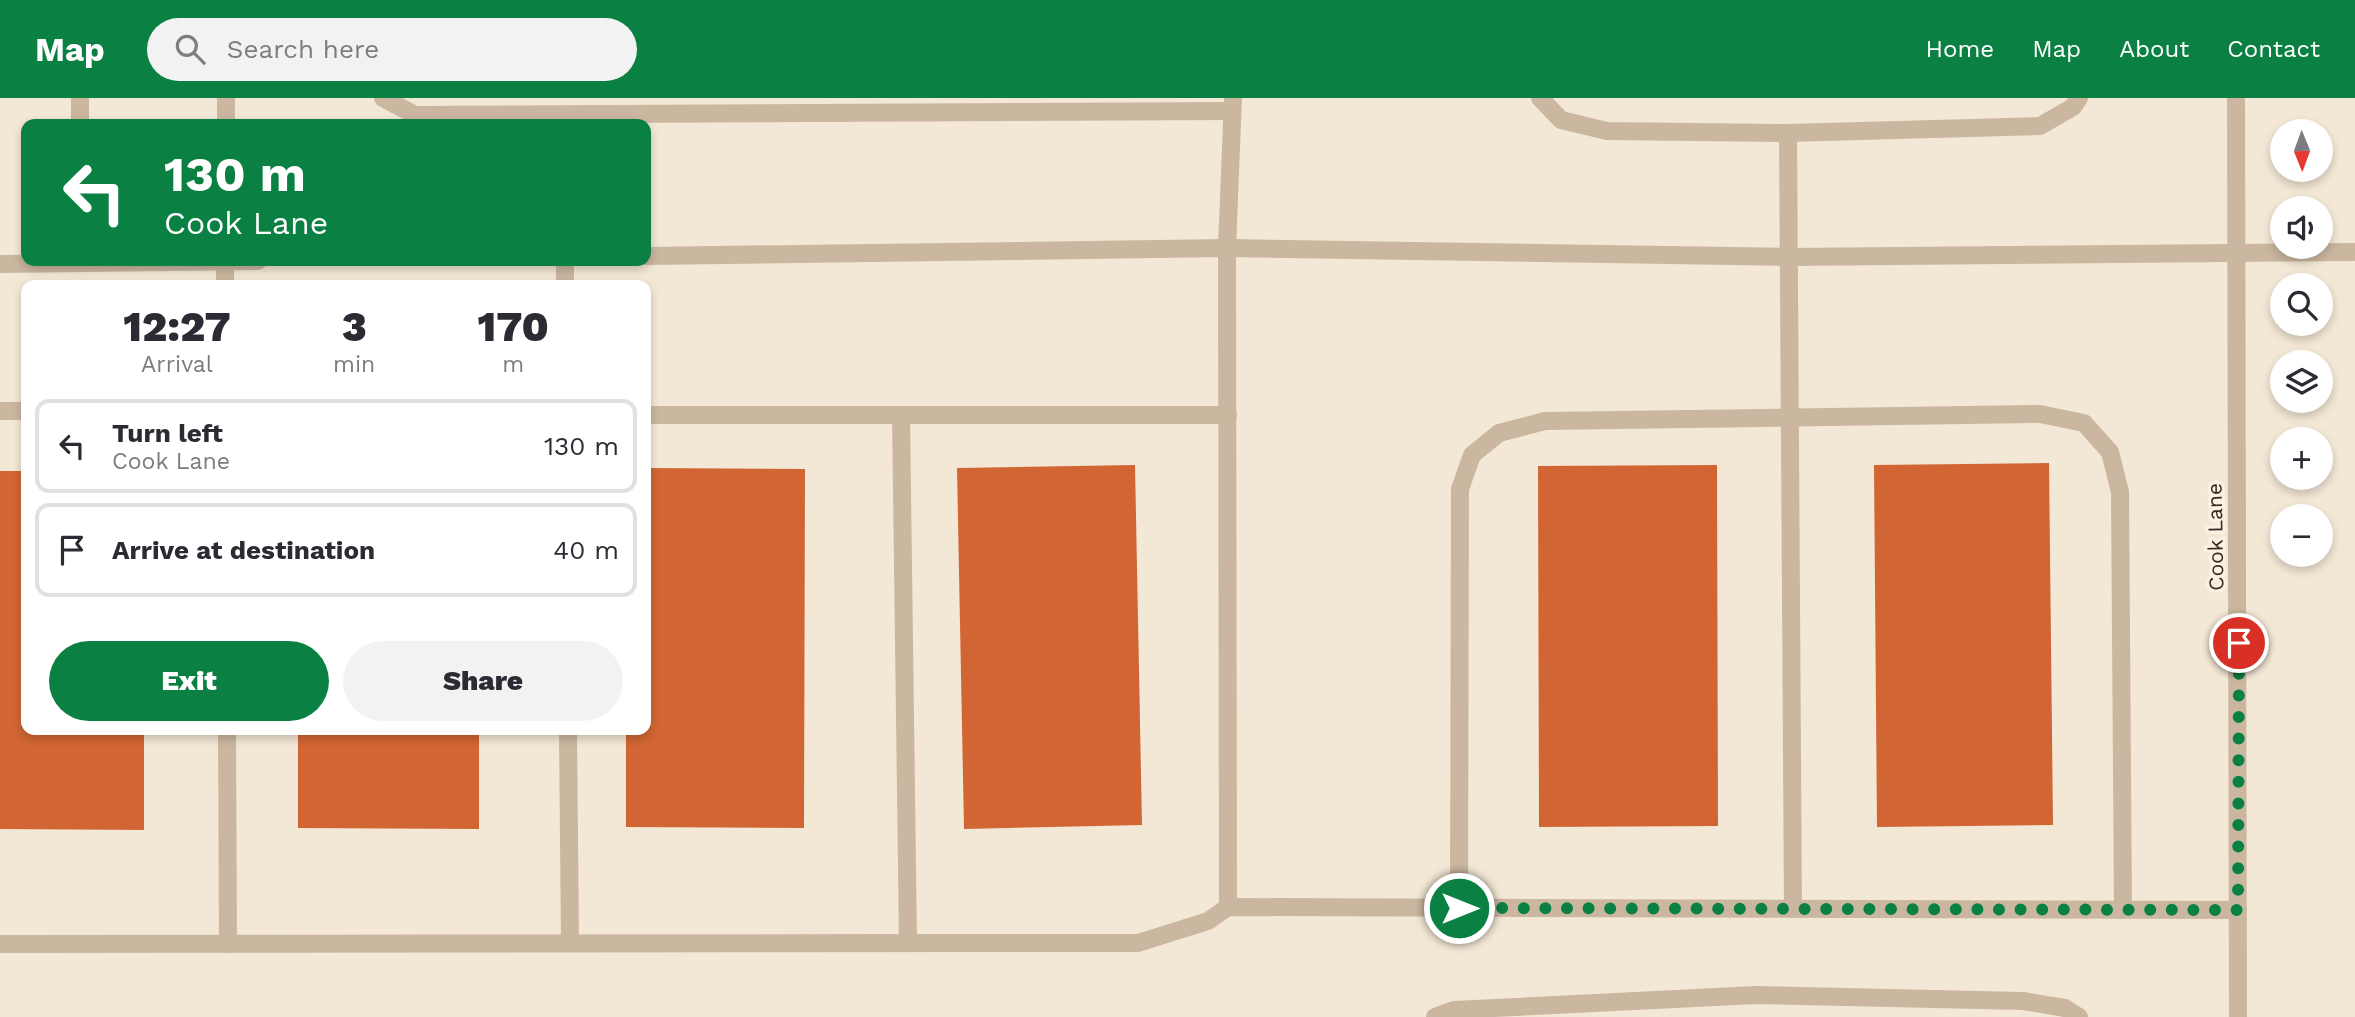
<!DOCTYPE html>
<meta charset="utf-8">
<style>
:root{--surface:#fff;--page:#f2f2f3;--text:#2b2b33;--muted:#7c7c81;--line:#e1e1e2;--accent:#0b8043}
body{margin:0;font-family:"Work Sans",sans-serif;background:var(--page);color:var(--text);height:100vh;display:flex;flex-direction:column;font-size:26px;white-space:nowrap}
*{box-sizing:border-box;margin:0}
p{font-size:23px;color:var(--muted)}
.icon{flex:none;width:38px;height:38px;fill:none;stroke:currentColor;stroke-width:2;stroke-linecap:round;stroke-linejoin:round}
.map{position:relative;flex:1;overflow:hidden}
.panel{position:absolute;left:21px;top:182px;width:630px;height:455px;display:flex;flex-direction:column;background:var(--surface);border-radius:14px;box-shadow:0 4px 10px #0003}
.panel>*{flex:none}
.hud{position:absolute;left:21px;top:21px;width:630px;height:147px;border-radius:14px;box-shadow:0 4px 10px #0003;background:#0b8043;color:#fff;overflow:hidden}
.needle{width:46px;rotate:179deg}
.tools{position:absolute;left:2270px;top:21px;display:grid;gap:14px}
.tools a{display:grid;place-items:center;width:63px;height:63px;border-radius:50%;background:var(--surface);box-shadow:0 4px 10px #0003;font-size:35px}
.pin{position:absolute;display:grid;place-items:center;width:60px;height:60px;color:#fff;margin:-30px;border:4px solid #fff;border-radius:50%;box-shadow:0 2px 7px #0007}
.me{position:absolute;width:77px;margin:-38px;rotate:90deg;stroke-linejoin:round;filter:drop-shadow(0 0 5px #0008)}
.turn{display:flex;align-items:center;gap:24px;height:147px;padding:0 28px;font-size:32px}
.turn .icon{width:91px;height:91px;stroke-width:2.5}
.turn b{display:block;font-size:49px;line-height:60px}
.eta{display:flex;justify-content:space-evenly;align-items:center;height:119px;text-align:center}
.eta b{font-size:42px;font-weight:800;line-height:49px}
.cta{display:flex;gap:14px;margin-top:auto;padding:14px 28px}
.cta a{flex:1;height:80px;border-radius:42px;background:var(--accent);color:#fff;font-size:28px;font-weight:800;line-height:80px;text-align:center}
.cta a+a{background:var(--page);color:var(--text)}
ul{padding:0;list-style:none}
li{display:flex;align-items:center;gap:21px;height:94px;margin:0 14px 10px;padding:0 14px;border:4px solid var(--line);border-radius:14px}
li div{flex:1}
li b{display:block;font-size:26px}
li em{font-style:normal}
header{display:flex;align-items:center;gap:42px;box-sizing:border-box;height:98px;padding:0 35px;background:var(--accent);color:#fff}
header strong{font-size:33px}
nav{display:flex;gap:38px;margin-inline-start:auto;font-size:24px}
.search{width:490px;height:63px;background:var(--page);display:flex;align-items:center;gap:18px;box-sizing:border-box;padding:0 24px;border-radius:38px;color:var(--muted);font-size:26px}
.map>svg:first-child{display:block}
.building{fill:#d16634}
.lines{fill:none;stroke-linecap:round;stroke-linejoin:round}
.lane{stroke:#cbb7a0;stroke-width:18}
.street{stroke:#cbb7a0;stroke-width:18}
.route{stroke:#0b8043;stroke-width:12;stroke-dasharray:0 21.6}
.labels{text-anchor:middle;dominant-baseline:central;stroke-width:7;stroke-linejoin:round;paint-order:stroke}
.street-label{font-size:21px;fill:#342a24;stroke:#faf1e1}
</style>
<header>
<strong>Map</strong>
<div class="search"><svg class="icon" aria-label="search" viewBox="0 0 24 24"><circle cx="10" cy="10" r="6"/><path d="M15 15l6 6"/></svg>Search here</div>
<nav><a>Home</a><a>Map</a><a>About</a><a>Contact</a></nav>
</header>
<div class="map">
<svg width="2355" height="919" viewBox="0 0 2355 919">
<rect width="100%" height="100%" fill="#f3e7d5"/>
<g class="building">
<path d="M2049,365l4,362 -176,2 -3,-362z"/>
<path d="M1135,367l7,360 -178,4 -7,-361z"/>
<path d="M1717,367l1,361 -179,1 -1,-361z"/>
<path d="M646,370l159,1 -1,359 -178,-1v-97h20z"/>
<path d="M0,373h26v259h118v100l-144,-1z"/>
<path d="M298,632h181v99l-181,-1z"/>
</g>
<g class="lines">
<g class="lane">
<path d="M383,0l32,17 817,-4"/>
<path d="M1540,0l21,22 46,11 181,2 252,-7 33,-19 6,-9"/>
<path d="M80,26v-26"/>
<path d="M226,26v-26"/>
<path d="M1788,35l5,776"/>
<path d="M646,158l581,-8 562,9 566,-5"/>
<path d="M225,163v24"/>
<path d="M565,163v24"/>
<path d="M0,166l258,-3"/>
<path d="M0,313h26"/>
<path d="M646,317h582"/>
<path d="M901,317l7,528"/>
<path d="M227,632l1,214"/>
<path d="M568,632l2,213"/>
<path d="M1228,809l-1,-659 6,-150"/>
<path d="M1459,810l1,-419 12,-34 27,-22 46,-12 495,-7 44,9 26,29 10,40 3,418"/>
<path d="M0,846l1138,-1 70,-22 20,-14 1010,3"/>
<path d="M1435,919l19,-7 302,-15 267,6 42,7 14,9"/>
</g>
<path class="street" d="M2236,0l2,919"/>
</g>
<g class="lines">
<path class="route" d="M1459,810l779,2 1,-267"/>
</g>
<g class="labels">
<g class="street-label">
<text transform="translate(2215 439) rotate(-91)">Cook Lane</text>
</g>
</g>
</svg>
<div class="tools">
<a><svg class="needle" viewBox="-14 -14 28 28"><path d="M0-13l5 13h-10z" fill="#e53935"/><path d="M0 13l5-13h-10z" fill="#7c7c81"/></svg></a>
<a><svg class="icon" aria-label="sound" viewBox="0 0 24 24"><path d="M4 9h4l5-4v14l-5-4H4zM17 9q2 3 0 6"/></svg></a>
<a><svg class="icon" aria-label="search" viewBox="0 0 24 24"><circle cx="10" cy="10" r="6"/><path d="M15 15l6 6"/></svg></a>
<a><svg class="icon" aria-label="layers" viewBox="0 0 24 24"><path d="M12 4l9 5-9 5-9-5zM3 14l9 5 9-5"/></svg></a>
<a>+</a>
<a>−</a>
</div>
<div class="pin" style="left:2239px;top:545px;background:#d93025"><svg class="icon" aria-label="arrive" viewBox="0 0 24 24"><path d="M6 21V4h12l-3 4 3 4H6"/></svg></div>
<svg class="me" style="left:1459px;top:810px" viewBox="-20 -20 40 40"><circle r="17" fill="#0b8043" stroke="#fff" stroke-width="3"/><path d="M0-11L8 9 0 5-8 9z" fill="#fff"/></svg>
<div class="hud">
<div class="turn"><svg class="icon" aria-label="left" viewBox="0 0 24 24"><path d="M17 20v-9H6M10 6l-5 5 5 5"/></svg><div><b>130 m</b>Cook Lane</div></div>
</div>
<section class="panel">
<div class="eta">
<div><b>12:27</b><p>Arrival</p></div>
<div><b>3</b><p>min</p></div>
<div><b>170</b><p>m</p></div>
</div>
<ul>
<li><svg class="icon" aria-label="left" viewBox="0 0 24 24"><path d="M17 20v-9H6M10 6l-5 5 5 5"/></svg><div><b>Turn left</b><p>Cook Lane</p></div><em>130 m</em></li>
<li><svg class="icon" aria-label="arrive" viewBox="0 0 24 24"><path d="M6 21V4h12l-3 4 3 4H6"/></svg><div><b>Arrive at destination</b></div><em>40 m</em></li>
</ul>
<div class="cta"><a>Exit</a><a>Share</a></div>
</section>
</div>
